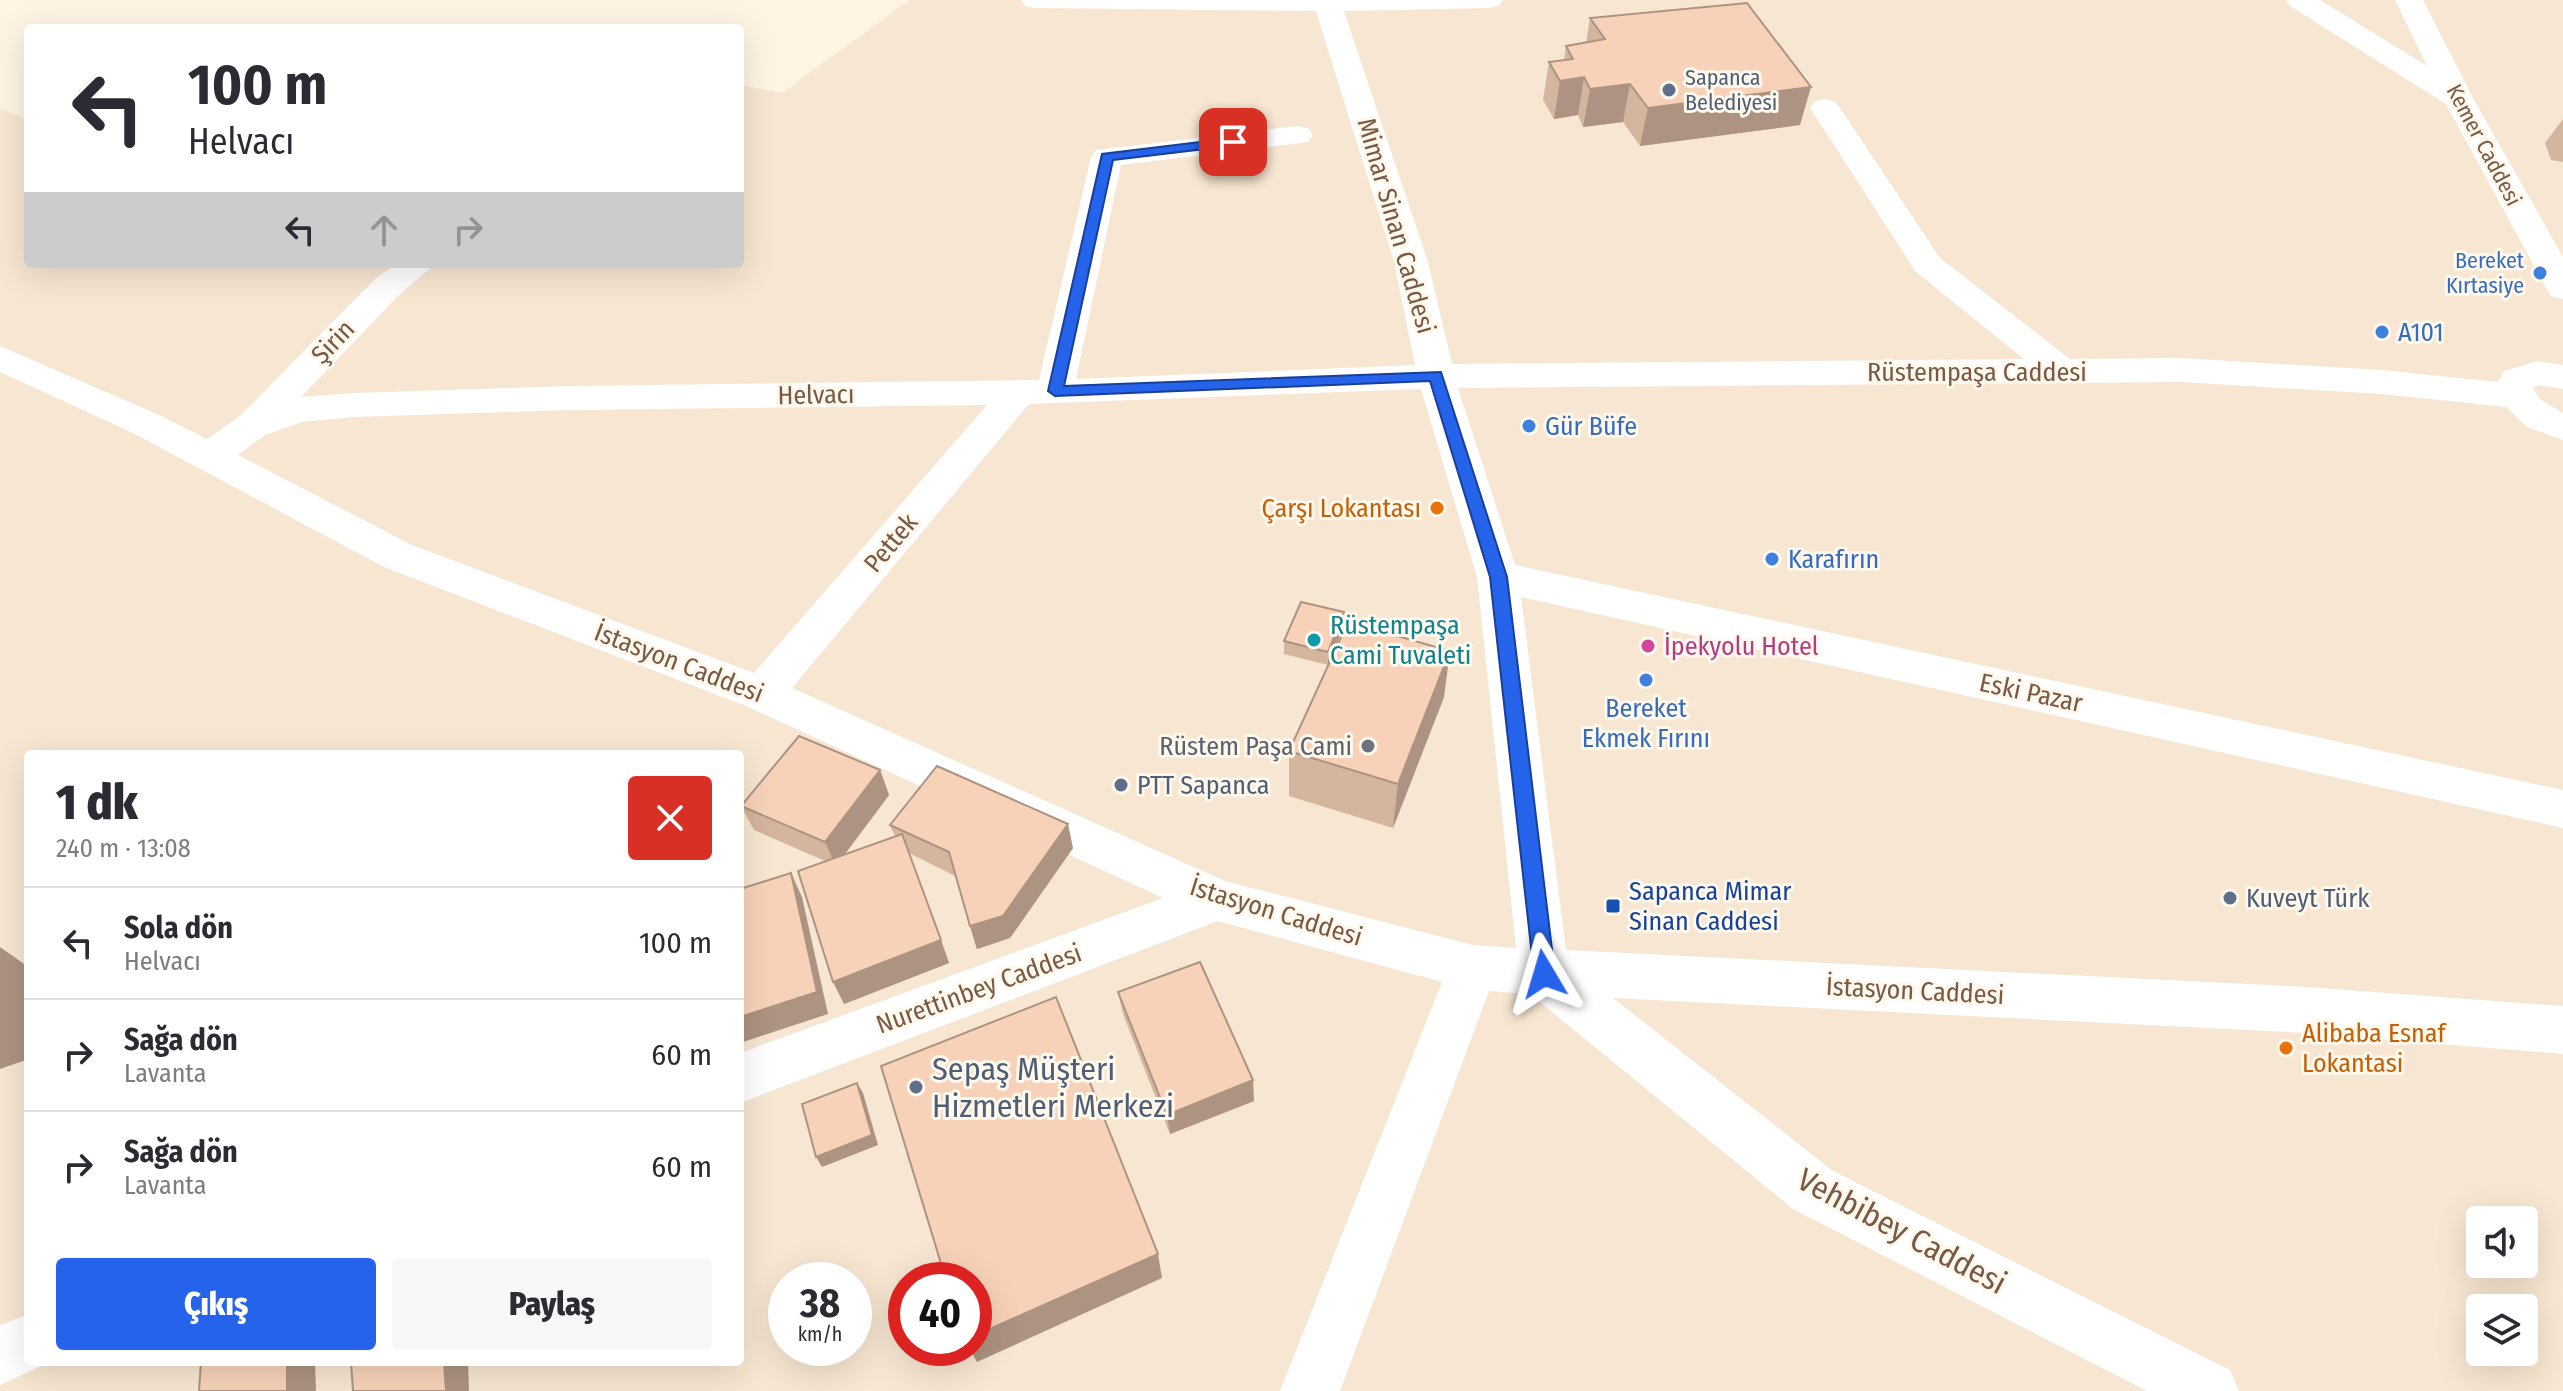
<!DOCTYPE html>
<html lang="tr">
<meta charset="utf-8">
<style>
:root{--surface:#fff;--page:#f7f7f7;--text:#2b2b33;--muted:#7c7c81;--line:#e1e1e2;--accent:#2563eb}
body{margin:0;font-family:"Fira Sans Condensed",sans-serif;background:var(--page);color:var(--text);height:100vh;display:flex;flex-direction:column;font-size:30px;white-space:nowrap}
*{box-sizing:border-box;margin:0}
p{font-size:26px;color:var(--muted)}
.icon{flex:none;width:44px;height:44px;fill:none;stroke:currentColor;stroke-width:2;stroke-linecap:round;stroke-linejoin:round}
.map{position:relative;flex:1;overflow:hidden}
.side{position:absolute;left:24px;top:750px;width:720px;height:616px;display:flex;flex-direction:column;background:var(--surface);border-radius:8px;box-shadow:0 8px 32px #0002}
.side>*{flex:none}
.top-card{position:absolute;left:24px;top:24px;width:720px;height:244px;border-radius:8px;box-shadow:0 8px 32px #0002;background:#fff;color:var(--text);overflow:hidden}
.fabs{position:absolute;left:2466px;top:1206px;display:grid;gap:16px}
.fabs a{display:grid;place-items:center;width:72px;height:72px;border-radius:8px;background:var(--surface);box-shadow:0 8px 32px #0002;font-size:40px}
.speed{position:absolute;left:768px;top:1262px;display:flex;gap:16px;font-size:40px;font-weight:700;text-align:center}
.speed>*{display:grid;place-content:center;width:104px;height:104px;border-radius:50%;background:var(--surface);box-shadow:0 8px 32px #0002;line-height:1}
.speed small{font-size:20px;font-weight:400}
.speed .limit{border:12px solid #d22;background:#fff;color:#111}
.pin{position:absolute;display:grid;place-items:center;width:68px;height:68px;color:#fff;margin:-34px;border-radius:16px;box-shadow:0 4px 12px #0006}
.me{position:absolute;width:88px;margin:-44px;rotate:353deg;stroke-linejoin:round;filter:drop-shadow(0 0 6px #0008)}
.turn{display:flex;align-items:center;gap:28px;height:168px;padding:0 32px;font-size:36px}
.turn .icon{width:104px;height:104px;stroke-width:2.5}
.turn b{display:block;font-size:56px;line-height:68px}
.lanes{display:flex;align-items:center;height:76px;padding:0 32px;background:#0003;justify-content:center;gap:40px;direction:ltr}
.lanes .off{opacity:.35}
.round{display:grid;place-items:center;flex:none;width:84px;height:84px;border-radius:8px;background:var(--page)}
.summary{display:flex;align-items:center;justify-content:space-between;height:136px;padding:0 32px}
h1{font-size:48px;font-weight:800;line-height:60px}
.cta{display:flex;gap:16px;margin-top:auto;padding:16px 32px}
.cta a{flex:1;height:92px;border-radius:8px;background:var(--accent);color:#fff;font-size:32px;font-weight:800;line-height:92px;text-align:center}
.cta a+a{background:var(--page);color:var(--text)}
ul{padding:0;list-style:none}
li{display:flex;align-items:center;gap:24px;height:112px;padding:0 32px;border-top:2px solid var(--line)}
li div{flex:1}
li b{display:block;font-size:30px}
li em{font-style:normal}
.map>svg:first-child{display:block}
.residential{fill:#f7e6d1;fill-rule:evenodd}
.lines{fill:none;stroke-linecap:round;stroke-linejoin:round}
.minor{fill:#fff;fill-rule:evenodd}
.wall{fill:#d4b59e}
.shaded-wall{fill:#ad9381}
.building{fill:#f7d2b8;stroke:#ad9381;stroke-width:2}
.route{fill:#2563eb;stroke:#184099;stroke-width:2}
.service-dot{fill:#5c6f8a;stroke:#fff8ec;stroke-width:3}
.shop-dot{fill:#3f7fe0;stroke:#fff8ec;stroke-width:3}
.food-dot{fill:#e8710a;stroke:#fff8ec;stroke-width:3}
.culture-dot{fill:#0f9aa8;stroke:#fff8ec;stroke-width:3}
.hotel-dot{fill:#d1479c;stroke:#fff8ec;stroke-width:3}
.worship-dot{fill:#6b7280;stroke:#fff8ec;stroke-width:3}
.transit-dot{fill:#1a4fb4;stroke:#fff8ec;stroke-width:3}
.labels{text-anchor:middle;dominant-baseline:central;stroke-width:6;stroke-linejoin:round;paint-order:stroke}
.far-service-label{font-size:22px;fill:#4e5e75;stroke:#fff8ec;text-anchor:start}
.far-street-label{font-size:22px;fill:#795946;stroke:#fff8ec}
.far-shop-label{font-size:22px;fill:#366cbe;stroke:#fff8ec;text-anchor:end}
.street-label{font-size:26px;fill:#795946;stroke:#fff8ec}
.shop-label{font-size:26px;fill:#366cbe;stroke:#fff8ec;text-anchor:start}
.food-label{font-size:26px;fill:#c56008;stroke:#fff8ec;text-anchor:end}
.culture-label{font-size:26px;fill:#0d838f;stroke:#fff8ec;text-anchor:start}
.hotel-label{font-size:26px;fill:#b23c85;stroke:#fff8ec;text-anchor:start}
.worship-label{font-size:26px;fill:#5b616d;stroke:#fff8ec;text-anchor:end}
.service-label{font-size:26px;fill:#4e5e75;stroke:#fff8ec;text-anchor:start}
.transit-label{font-size:26px;fill:#164399;stroke:#fff8ec;text-anchor:start}
.near-service-label{font-size:32px;fill:#4e5e75;stroke:#fff8ec;text-anchor:start}
.near-street-label{font-size:32px;fill:#795946;stroke:#fff8ec}
</style>
<div class="map">
<svg width="2563" height="1391" viewBox="0 0 2563 1391">
<rect width="100%" height="100%" fill="#fef4e3"/>
<path class="residential" d="M910,0h1653v1391h-2563v-1283l28,12v144h712v-179l42,8zM28,754h712v608h-712zM2480,1220h44v44h-44zM786,1280h68v68h-68zM906,1280h68v68h-68zM2480,1308h44v44h-44z"/>
<g class="lines">
<g class="minor">
<path d="M1021,0h482l-4,6 -10,2 -145,3 84,251 24,102 572,-5 -108,-87 -106,-164 4,-6 11,-3 11,3 104,156 130,101 111,-1 201,12 116,12 6,-11 33,-10 26,4v24l-24,-4 -6,3 7,11 23,14v27l-36,-13 -21,-20 -124,-13 -201,-12 -723,6 57,177 1048,225v38l-1042,-231 45,353 740,37 257,19v48l-257,-21 -693,-35 220,173 397,199 9,21h-92l-354,-182 -263,-215 -41,-3 -149,400h-60l162,-409 -224,-61 -478,182v-50l423,-155 -417,-192 -362,-139 -251,-134 -133,-61v-26l159,69 48,24 33,-23 135,-137 21,-15h39l-36,31 -98,102 53,-4 219,-7 466,-6 52,-223 5,-7 201,-24 11,2 5,7 -5,7 -187,23 -45,214 339,-14 -21,-103 -78,-251 -281,-3 -10,-2zM1421,389l56,188 39,371 -43,-3 -248,-64 -433,-193 237,-284zM987,405l-233,268 -342,-128 -174,-90 27,-20 37,-13 52,-5 219,-7z"/>
<path d="M2286,0h34l107,66 -32,-66h28l50,98 90,159v42l-12,-3 -5,-8 -100,-184 -156,-98z"/>
<path d="M28,1315v47h22l-50,23v-60z"/>
</g>
</g>
<g class="wall">
<path d="M1590,18l210,107 -160,21 -17,-24 -40,5 -5,-12 -24,4 -11,-19 6,-38 15,-2 2,-14 20,-3z"/>
<path d="M2563,119v43l-12,-2 -6,-17z"/>
<path d="M1344,612v14l-16,39 -44,-11v-13z"/>
<path d="M1444,697l-51,131 -104,-32v-45z"/>
<path d="M880,770l9,25 -44,59 50,-18 -5,-11 183,23 -63,90 -33,11 -22,-73 -46,-23 40,110 -105,41 -19,-143 -71,-31 -13,-24z"/>
<path d="M1118,992l136,109 -84,33 -47,-120z"/>
</g>
<g class="shaded-wall">
<path d="M1584,77l-6,38 -24,4 6,-38z"/>
<path d="M1630,84l-7,38 -40,5 7,-38z"/>
<path d="M1811,87l-11,38 -160,21 8,-38z"/>
<path d="M1344,612v14l-16,39v-13z"/>
<path d="M1450,651l-6,46 -51,131 5,-44z"/>
<path d="M880,770l9,25 -53,71 -11,-24z"/>
<path d="M1068,824l5,24 -63,90 -33,11 -7,-23z"/>
<path d="M791,873l11,24 26,117 -88,29v-26z"/>
<path d="M941,940l8,23 -105,41 -11,-22z"/>
<path d="M0,947l27,19 -1,94 -26,9z"/>
<path d="M1253,1080l1,21 -84,33 -3,-19z"/>
<path d="M857,1083l6,10 15,52 -56,22 -6,-10z"/>
<path d="M740,1252l4,19 -4,1z"/>
<path d="M1158,1254l4,24 -185,84 -8,-14h5v-12z"/>
<path d="M287,1362h28l1,29h-29z"/>
<path d="M444,1362h24l1,29h-23z"/>
</g>
<g class="building">
<path d="M1747,3l64,84 -163,21 -18,-24 -40,5 -6,-12 -24,4 -11,-19 24,-3 -7,-13 39,-7 -15,-21z"/>
<path d="M1301,602l43,10 -16,40 -44,-11z"/>
<path d="M1348,622l102,29 -52,133 -109,-33z"/>
<path d="M799,736l81,34 -55,72 -84,-36z"/>
<path d="M937,766l131,58 -65,92 -33,10 -21,-74 -59,-27z"/>
<path d="M902,834l39,106 -108,42 -35,-111z"/>
<path d="M791,873l26,119 -77,25v-128z"/>
<path d="M1200,962l53,118 -86,35 -49,-123z"/>
<path d="M1056,997l102,257 -184,82v-56h-28l-65,-214z"/>
<path d="M857,1083l15,52 -56,22 -14,-53z"/>
<path d="M201,1362h86v29h-88z"/>
<path d="M351,1362h93l2,29h-93z"/>
</g>
<path class="route" d="M1233,138l7,4 -2,3 -125,15 -49,226 377,-14 66,205 48,397 -3,6 -8,3 -7,-3 -3,-6 -44,-397 -60,-196 -375,15 -7,-5 54,-237z"/>
<g class="service-dot">
<circle cx="1669" cy="90" r="8"/>
<circle cx="1121" cy="785" r="8"/>
<circle cx="2230" cy="898" r="8"/>
<circle cx="916" cy="1087" r="8"/>
</g>
<g class="shop-dot">
<circle cx="2540" cy="273" r="8"/>
<circle cx="2382" cy="332" r="8"/>
<circle cx="1529" cy="426" r="8"/>
<circle cx="1772" cy="559" r="8"/>
<circle cx="1646" cy="680" r="8"/>
</g>
<g class="food-dot">
<circle cx="1437" cy="508" r="8"/>
<circle cx="2286" cy="1048" r="8"/>
</g>
<circle class="culture-dot" cx="1314" cy="640" r="8"/>
<circle class="hotel-dot" cx="1648" cy="646" r="8"/>
<circle class="worship-dot" cx="1368" cy="746" r="8"/>
<rect class="transit-dot" x="1605" y="898" width="16" height="16" rx="4"/>
<g class="labels">
<g class="far-service-label">
<text x="1685" y="77">Sapanca<tspan x="1685" dy="25">Belediyesi</tspan></text>
</g>
<g class="far-street-label">
<text transform="translate(2484 145) rotate(62)">Kemer Caddesi</text>
</g>
<g class="far-shop-label">
<text x="2524" y="260">Bereket<tspan x="2524" dy="25">Kırtasiye</tspan></text>
</g>
<g class="street-label">
<text transform="translate(1396 226) rotate(74)">Mimar Sinan Caddesi</text>
<text transform="translate(333 342) rotate(-46)">Şirin</text>
<text x="1977" y="372">Rüstempaşa Caddesi</text>
<text transform="translate(816 395) rotate(-1)">Helvacı</text>
<text transform="translate(891 543) rotate(-50)">Pettek</text>
<text transform="translate(679 663) rotate(21)">İstasyon Caddesi</text>
<text transform="translate(2031 693) rotate(12)">Eski Pazar</text>
<text transform="translate(1276 912) rotate(17)">İstasyon Caddesi</text>
<text transform="translate(979 989) rotate(-20)">Nurettinbey Caddesi</text>
<text transform="translate(1915 991) rotate(3)">İstasyon Caddesi</text>
</g>
<g class="shop-label">
<text x="2398" y="332">A101</text>
<text x="1545" y="426">Gür Büfe</text>
<text x="1788" y="559">Karafırın</text>
<text x="1646" y="708" text-anchor="middle">Bereket<tspan x="1646" dy="30">Ekmek Fırını</tspan></text>
</g>
<g class="food-label">
<text x="1421" y="508">Çarşı Lokantası</text>
<text x="2302" y="1033" text-anchor="start">Alibaba Esnaf<tspan x="2302" dy="30">Lokantasi</tspan></text>
</g>
<g class="culture-label">
<text x="1330" y="625">Rüstempaşa<tspan x="1330" dy="30">Cami Tuvaleti</tspan></text>
</g>
<g class="hotel-label">
<text x="1664" y="646">İpekyolu Hotel</text>
</g>
<g class="worship-label">
<text x="1352" y="746">Rüstem Paşa Cami</text>
</g>
<g class="service-label">
<text x="1137" y="785">PTT Sapanca</text>
<text x="2246" y="898">Kuveyt Türk</text>
</g>
<g class="transit-label">
<text x="1629" y="891">Sapanca Mimar<tspan x="1629" dy="30">Sinan Caddesi</tspan></text>
</g>
<g class="near-service-label">
<text x="932" y="1069">Sepaş Müşteri<tspan x="932" dy="37">Hizmetleri Merkezi</tspan></text>
</g>
<g class="near-street-label">
<text transform="translate(1902 1231) rotate(28)">Vehbibey Caddesi</text>
</g>
</g>
</svg>
<div class="fabs">
<a><svg class="icon" aria-label="sound" viewBox="0 0 24 24"><path d="M4 9h4l5-4v14l-5-4H4zM17 9q2 3 0 6"/></svg></a>
<a><svg class="icon" aria-label="layers" viewBox="0 0 24 24"><path d="M12 4l9 5-9 5-9-5zM3 14l9 5 9-5"/></svg></a>
</div>
<div class="speed"><div>38<small>km/h</small></div><div class="limit">40</div></div>
<div class="pin" style="left:1233px;top:142px;background:#d93025"><svg class="icon" aria-label="arrive" viewBox="0 0 24 24"><path d="M6 21V4h12l-3 4 3 4H6"/></svg></div>
<svg class="me" style="left:1544px;top:974px" viewBox="-20 -20 40 40"><path d="M0-17L14 15 0 8-14 15z" fill="#2563eb" stroke="#fff" stroke-width="4"/></svg>
<div class="top-card">
<div class="turn"><svg class="icon" aria-label="left" viewBox="0 0 24 24"><path d="M17 20v-9H6M10 6l-5 5 5 5"/></svg><div><b>100 m</b>Helvacı</div></div>
<div class="lanes"><svg class="icon" aria-label="left" viewBox="0 0 24 24"><path d="M17 20v-9H6M10 6l-5 5 5 5"/></svg><svg class="icon off" aria-label="ahead" viewBox="0 0 24 24"><path d="M12 20V5M6 11l6-6 6 6"/></svg><svg class="icon off" aria-label="right" viewBox="0 0 24 24"><path d="M7 20v-9h11M14 6l5 5-5 5"/></svg></div>
</div>
<section class="side">
<div class="summary"><div><h1>1 dk</h1><p>240 m · 13:08</p></div><a class="round" style="background:#d93025;color:#fff"><svg class="icon" aria-label="close" viewBox="0 0 24 24"><path d="M6 6l12 12M18 6L6 18"/></svg></a></div>
<ul>
<li><svg class="icon" aria-label="left" viewBox="0 0 24 24"><path d="M17 20v-9H6M10 6l-5 5 5 5"/></svg><div><b>Sola dön</b><p>Helvacı</p></div><em>100 m</em></li>
<li><svg class="icon" aria-label="right" viewBox="0 0 24 24"><path d="M7 20v-9h11M14 6l5 5-5 5"/></svg><div><b>Sağa dön</b><p>Lavanta</p></div><em>60 m</em></li>
<li><svg class="icon" aria-label="right" viewBox="0 0 24 24"><path d="M7 20v-9h11M14 6l5 5-5 5"/></svg><div><b>Sağa dön</b><p>Lavanta</p></div><em>60 m</em></li>
</ul>
<div class="cta"><a>Çıkış</a><a>Paylaş</a></div>
</section>
</div>
